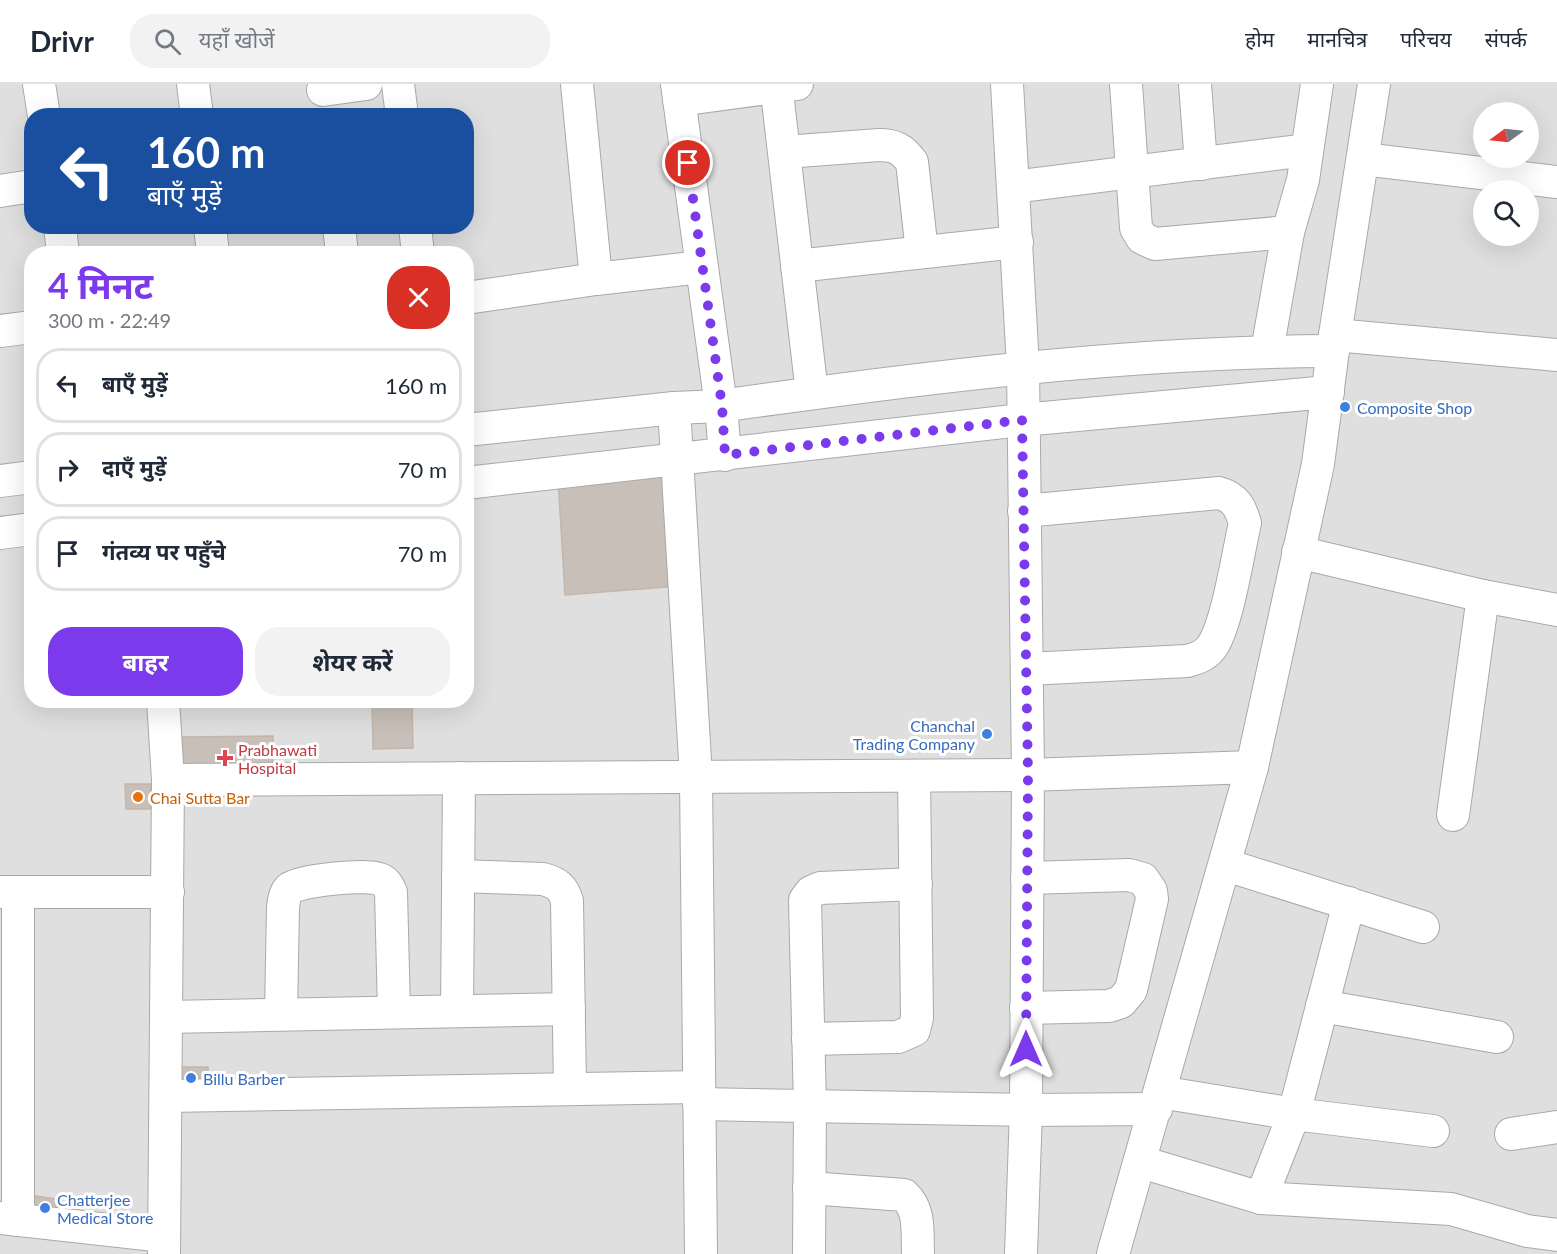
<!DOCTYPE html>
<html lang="hi">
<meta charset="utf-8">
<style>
:root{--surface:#fff;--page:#f2f2f3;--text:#1f2937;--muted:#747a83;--line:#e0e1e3;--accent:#7c3aed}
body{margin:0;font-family:Lato,"Noto Sans Devanagari",sans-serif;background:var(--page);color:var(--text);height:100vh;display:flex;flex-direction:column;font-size:22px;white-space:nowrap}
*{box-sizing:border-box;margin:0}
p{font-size:20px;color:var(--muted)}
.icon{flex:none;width:33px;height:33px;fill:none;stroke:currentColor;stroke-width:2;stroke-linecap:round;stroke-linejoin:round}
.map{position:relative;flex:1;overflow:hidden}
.panel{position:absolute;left:24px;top:162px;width:450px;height:462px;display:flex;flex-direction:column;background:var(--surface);border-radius:24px;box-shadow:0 6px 24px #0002}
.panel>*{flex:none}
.guide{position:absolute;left:24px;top:24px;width:450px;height:126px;border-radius:24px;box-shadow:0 6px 24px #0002;background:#1a4fa0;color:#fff;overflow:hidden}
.needle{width:39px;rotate:255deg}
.fabs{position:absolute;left:1473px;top:18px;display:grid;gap:12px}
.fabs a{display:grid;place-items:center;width:66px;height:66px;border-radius:50%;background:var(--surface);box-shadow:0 6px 24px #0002;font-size:30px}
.pin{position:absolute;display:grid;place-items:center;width:51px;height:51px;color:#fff;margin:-26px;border:3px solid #fff;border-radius:50%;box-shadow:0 2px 6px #0007}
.me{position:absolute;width:66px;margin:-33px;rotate:0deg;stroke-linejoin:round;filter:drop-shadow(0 0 4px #0008)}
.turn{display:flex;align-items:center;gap:21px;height:126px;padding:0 24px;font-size:27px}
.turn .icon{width:78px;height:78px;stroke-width:2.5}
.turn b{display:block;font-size:42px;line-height:51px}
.round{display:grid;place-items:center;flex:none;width:63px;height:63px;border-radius:24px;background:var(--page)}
.headline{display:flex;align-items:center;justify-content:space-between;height:102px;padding:0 24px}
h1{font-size:36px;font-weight:700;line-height:45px;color:var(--accent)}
.action{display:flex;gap:12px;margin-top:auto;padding:12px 24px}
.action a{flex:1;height:69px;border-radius:24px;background:var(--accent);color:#fff;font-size:24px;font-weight:700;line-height:69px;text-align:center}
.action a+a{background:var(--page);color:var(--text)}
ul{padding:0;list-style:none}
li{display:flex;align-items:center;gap:18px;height:75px;margin:0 12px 9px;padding:0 12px;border:3px solid var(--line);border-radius:24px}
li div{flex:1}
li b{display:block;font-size:22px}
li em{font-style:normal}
header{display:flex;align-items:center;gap:36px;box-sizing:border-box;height:84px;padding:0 30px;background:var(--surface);border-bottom:2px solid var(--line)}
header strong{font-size:28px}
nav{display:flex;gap:33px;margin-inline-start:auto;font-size:21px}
.search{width:420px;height:54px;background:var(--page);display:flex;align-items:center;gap:15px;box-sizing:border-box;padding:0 21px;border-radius:24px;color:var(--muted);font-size:22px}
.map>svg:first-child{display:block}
.residential{fill:#e0dfdf;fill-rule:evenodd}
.building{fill:#c7bfb8;stroke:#c4b6ab;stroke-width:1.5}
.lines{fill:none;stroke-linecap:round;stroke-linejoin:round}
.minor-casing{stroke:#a9a9a9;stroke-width:34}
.minor{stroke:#fff;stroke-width:32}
.route{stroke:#7c3aed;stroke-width:10;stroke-dasharray:0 18}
.shop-dot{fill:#3f7fe0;stroke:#fff;stroke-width:2}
.health-dot{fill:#e0444e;stroke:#fff;stroke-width:2}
.food-dot{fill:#e8710a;stroke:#fff;stroke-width:2}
.labels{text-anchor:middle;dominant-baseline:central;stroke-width:6;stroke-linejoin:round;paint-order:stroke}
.shop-label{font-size:16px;fill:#366cbe;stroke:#fff;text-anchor:start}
.health-label{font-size:16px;fill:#be3a42;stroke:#fff;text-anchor:start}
.food-label{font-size:16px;fill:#c56008;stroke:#fff;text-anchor:start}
</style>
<header>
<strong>Drivr</strong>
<div class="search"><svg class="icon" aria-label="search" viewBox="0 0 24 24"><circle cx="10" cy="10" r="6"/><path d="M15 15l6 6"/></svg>यहाँ खोजें</div>
<nav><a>होम</a><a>मानचित्र</a><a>परिचय</a><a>संपर्क</a></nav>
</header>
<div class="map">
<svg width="1557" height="1170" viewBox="0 0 1557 1170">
<rect width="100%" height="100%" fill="#f2efe9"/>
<path class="residential" d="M0,0h1557v1170h-1557zM1484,28h44v46h-44zM32,32h434v110h-434zM1484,106h44v46h-44zM32,170h434v446h-434z"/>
<g class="building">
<path d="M671,383l8,119 -114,9 -7,-117z"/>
<path d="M372,616h40l1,48 -40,1z"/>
<path d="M273,652v40h-93v-39z"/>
<path d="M125,700h26v25h-25z"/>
<path d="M173,983h35l1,23h-35z"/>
<path d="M29,1111l33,5 -2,19 -32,-4z"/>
</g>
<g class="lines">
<g class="minor-casing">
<g id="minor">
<path d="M39,0l5,32"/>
<path d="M193,0l4,32"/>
<path d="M398,0l4,32"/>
<path d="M577,0l19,195"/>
<path d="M677,0l44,322 4,49"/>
<path d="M776,0l36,309"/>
<path d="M1007,0l16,282 5,409 -2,335 -5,144"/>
<path d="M1126,0l10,144 6,10 13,6 133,-12"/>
<path d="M1195,0l6,80"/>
<path d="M323,6l43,-6"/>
<path d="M679,16l118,-16"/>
<path d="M785,68l94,-7c16,0 23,4 33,17l10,90"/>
<path d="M1363,75l194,23"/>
<path d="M1014,103l293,-37"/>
<path d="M0,107l32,-5"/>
<path d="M60,142l3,28"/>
<path d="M210,142l3,28"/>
<path d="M339,142l3,28"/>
<path d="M415,142l3,28"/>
<path d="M797,182l220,-24"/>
<path d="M466,214l130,-19 105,-12"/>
<path d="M0,247l32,-4"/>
<path d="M1335,251l222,20"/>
<path d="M1267,267l21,-119 15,-52 14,-96"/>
<path d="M674,324l22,369 5,477"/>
<path d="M466,346l208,-22 47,-2c203,-29 407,-54 612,-55"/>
<path d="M0,397l32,-4"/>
<path d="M466,399l556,-63 306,-28"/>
<path d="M1024,427l195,-18c17,5 21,14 26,30 -7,30 -17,98 -32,122 -6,10 -15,13 -26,16l-160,8"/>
<path d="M0,449l32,-4"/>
<path d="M1298,468l185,44 74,14"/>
<path d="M163,616l5,80 -4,474"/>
<path d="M168,696l860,-5 224,-8"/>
<path d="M1453,731l30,-219"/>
<path d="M1226,781l197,62"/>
<path d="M458,792l85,3c14,4 20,8 24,22l3,188"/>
<path d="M0,808h168"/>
<path d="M1322,922l175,31"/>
<path d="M1026,924l83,-2 12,-4 10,-12 21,-91 -1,-8 -8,-12 -14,-4 -102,3"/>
<path d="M457,927l2,-233"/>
<path d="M281,930l2,-107c1,-7 2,-14 6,-18 10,-9 77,-15 90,-10 7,2 9,7 12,13l3,120"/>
<path d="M167,933l402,-8"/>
<path d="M808,955l90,-2 16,-7 3,-12 -3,-242"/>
<path d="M1160,1008l134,22 139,17"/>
<path d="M166,1012l532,-9"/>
<path d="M699,1020l327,6 130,-1"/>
<path d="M1511,1050l46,-7"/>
<path d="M1141,1078l120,36 190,11 76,22 30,4"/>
<path d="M809,1104l95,7c17,15 13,38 14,59"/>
<path d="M1261,1114l33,-84 55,-211"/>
<path d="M0,1134l164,18"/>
<path d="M18,1136v-327"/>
<path d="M809,1170l1,-148 -5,-206 6,-8 9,-4 96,-4"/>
<path d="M1113,1170l139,-487 66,-303 17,-129 39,-251"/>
</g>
</g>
<use href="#minor" class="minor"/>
</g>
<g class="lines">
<path class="route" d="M688,79l34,243 3,49 297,-35 6,355 -2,274"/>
</g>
<g class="shop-dot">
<circle cx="1345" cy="323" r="6"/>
<circle cx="987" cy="650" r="6"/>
<circle cx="191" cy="994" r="6"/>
<circle cx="45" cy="1124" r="6"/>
</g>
<path class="health-dot" d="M222 665h6v6h6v6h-6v6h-6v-6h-6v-6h6z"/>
<circle class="food-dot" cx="138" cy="713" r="6"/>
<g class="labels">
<g class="shop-label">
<text x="1357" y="323">Composite Shop</text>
<text x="975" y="641" text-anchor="end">Chanchal<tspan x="975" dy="18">Trading Company</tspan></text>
<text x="203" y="994">Billu Barber</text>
<text x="57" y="1115">Chatterjee<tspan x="57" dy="18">Medical Store</tspan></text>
</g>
<g class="health-label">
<text x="238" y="665">Prabhawati<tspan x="238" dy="18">Hospital</tspan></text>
</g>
<g class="food-label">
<text x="150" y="713">Chai Sutta Bar</text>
</g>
</g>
</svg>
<div class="fabs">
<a><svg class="needle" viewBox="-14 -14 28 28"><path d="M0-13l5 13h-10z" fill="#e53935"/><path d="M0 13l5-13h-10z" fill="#747a83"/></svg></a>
<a><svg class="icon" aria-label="search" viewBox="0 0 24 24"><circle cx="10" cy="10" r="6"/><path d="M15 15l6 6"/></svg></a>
</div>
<div class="pin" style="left:688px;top:79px;background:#d93025"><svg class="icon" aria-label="arrive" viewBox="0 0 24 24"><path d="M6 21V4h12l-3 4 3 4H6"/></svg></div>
<svg class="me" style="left:1026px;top:965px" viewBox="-20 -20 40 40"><path d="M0-17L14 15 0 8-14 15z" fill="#7c3aed" stroke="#fff" stroke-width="4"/></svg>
<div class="guide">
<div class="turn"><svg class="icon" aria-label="left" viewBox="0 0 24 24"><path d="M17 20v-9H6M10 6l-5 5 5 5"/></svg><div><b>160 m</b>बाएँ मुड़ें</div></div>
</div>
<section class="panel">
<div class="headline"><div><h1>4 मिनट</h1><p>300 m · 22:49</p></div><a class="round" style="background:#d93025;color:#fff"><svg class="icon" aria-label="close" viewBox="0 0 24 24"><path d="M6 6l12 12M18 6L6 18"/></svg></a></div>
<ul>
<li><svg class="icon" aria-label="left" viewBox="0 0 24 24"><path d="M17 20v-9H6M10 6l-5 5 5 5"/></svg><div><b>बाएँ मुड़ें</b></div><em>160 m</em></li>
<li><svg class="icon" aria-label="right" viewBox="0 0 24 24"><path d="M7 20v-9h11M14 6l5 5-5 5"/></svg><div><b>दाएँ मुड़ें</b></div><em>70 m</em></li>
<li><svg class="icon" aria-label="arrive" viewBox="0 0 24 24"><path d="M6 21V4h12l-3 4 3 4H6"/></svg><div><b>गंतव्य पर पहुँचे</b></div><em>70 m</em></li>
</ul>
<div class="action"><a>बाहर</a><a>शेयर करें</a></div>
</section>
</div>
